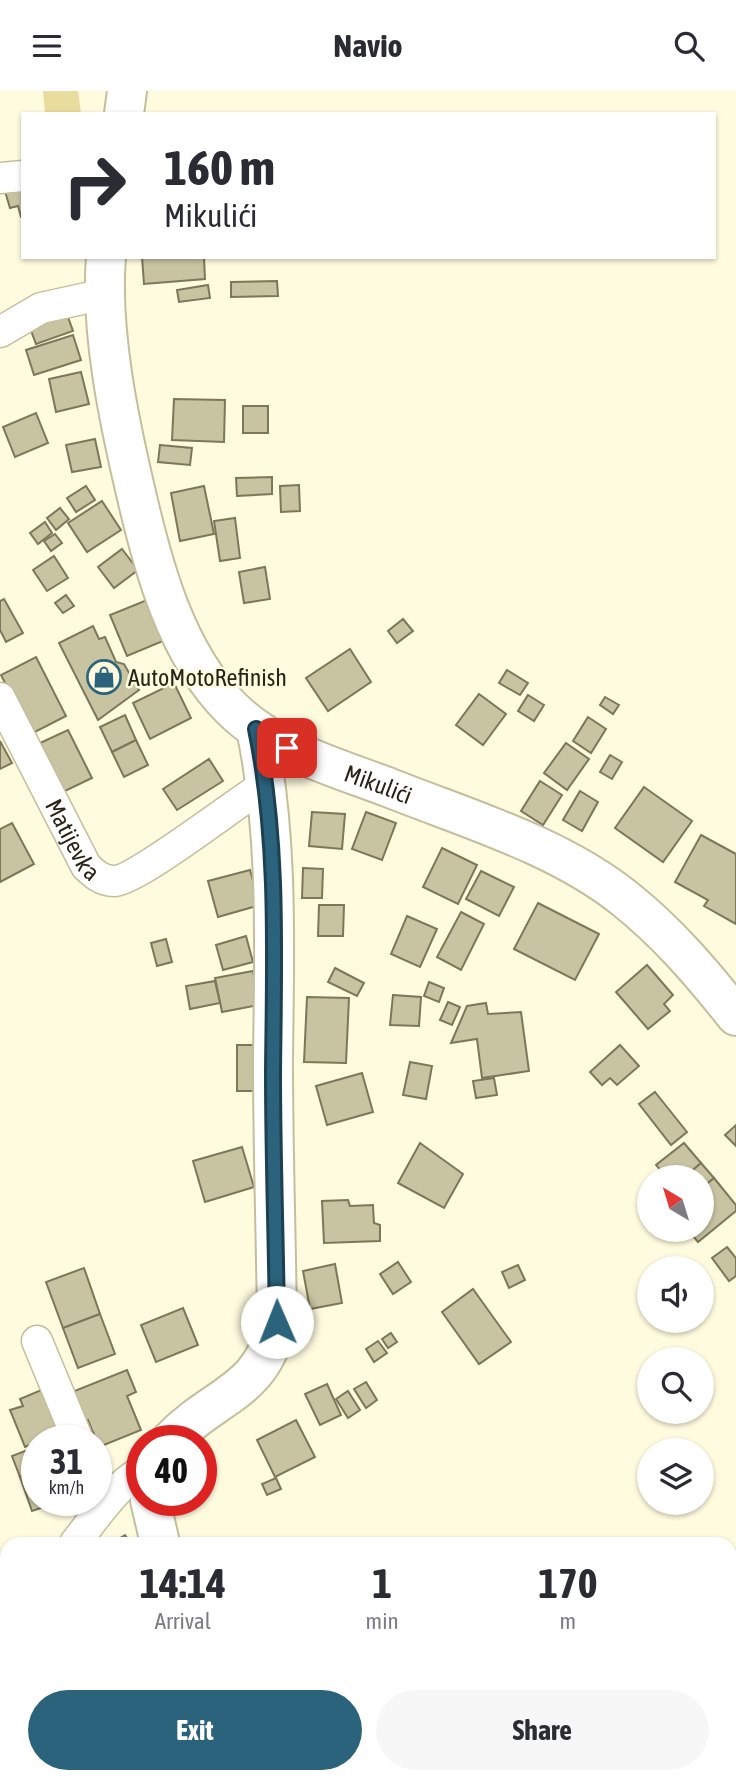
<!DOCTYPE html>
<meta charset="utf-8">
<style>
:root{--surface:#fff;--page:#f7f7f7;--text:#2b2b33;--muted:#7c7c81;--accent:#2b637d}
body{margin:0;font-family:"Asap Condensed",sans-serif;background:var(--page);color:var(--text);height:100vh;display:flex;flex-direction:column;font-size:26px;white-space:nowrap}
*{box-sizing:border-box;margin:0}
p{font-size:23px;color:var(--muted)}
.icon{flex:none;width:38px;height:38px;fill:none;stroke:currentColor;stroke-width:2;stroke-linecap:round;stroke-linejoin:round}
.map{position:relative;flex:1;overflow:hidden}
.details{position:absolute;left:0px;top:1446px;width:737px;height:247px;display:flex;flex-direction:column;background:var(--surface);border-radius:21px 21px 0 0;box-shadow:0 2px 5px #0004}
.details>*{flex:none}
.guide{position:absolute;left:21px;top:21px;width:695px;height:147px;border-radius:0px;box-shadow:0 2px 5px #0004;background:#fff;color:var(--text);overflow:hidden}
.needle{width:46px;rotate:322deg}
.tools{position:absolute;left:637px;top:1074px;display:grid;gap:14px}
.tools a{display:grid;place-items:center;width:77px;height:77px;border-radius:50%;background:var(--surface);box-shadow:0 2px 5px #0004;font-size:35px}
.speed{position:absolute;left:21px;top:1334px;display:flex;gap:14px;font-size:35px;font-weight:700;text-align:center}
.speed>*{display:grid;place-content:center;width:91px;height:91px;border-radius:50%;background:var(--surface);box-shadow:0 2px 5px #0004;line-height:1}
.speed small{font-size:18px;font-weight:400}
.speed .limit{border:10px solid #d22;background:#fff;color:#111}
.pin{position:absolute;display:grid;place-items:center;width:60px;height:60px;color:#fff;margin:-30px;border-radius:14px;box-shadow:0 4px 10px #0006}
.me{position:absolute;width:77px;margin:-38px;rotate:359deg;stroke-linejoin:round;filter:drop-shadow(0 0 5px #0008)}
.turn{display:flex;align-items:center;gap:24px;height:147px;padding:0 28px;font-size:32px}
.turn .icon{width:91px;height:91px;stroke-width:2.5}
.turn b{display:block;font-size:49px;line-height:60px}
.eta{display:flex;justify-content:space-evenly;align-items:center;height:119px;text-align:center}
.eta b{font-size:42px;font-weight:700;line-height:49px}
.cta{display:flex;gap:14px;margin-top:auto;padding:14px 28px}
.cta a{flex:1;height:80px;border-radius:42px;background:var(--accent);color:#fff;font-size:28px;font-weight:700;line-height:80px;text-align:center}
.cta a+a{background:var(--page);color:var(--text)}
header{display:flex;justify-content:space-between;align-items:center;height:91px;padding:0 28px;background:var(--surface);font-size:32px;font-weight:700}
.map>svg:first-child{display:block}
.green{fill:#e8dd9d}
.building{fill:#c8c3a1;stroke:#7c7758;stroke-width:2}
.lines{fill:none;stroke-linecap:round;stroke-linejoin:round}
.street-casing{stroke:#c4be9d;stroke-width:33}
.secondary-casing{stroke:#c4be9d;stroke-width:42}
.street{stroke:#fff;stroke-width:30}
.secondary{stroke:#fff;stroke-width:38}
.route-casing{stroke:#1c4051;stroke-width:18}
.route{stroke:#2b637d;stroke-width:12}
.labels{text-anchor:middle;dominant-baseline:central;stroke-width:5;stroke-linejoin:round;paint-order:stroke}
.poi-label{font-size:24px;fill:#272518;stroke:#fffbdf;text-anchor:start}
.street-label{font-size:24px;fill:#272518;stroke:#fffbdf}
</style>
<header><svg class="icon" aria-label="menu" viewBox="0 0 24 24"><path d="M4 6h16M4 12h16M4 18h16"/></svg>Navio<svg class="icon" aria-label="search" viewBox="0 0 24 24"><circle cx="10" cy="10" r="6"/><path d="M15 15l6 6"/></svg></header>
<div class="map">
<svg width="736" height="1692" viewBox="0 0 736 1692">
<rect width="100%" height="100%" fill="#fffbdf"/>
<path class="green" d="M43,0h35l3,23h-36z"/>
<g class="building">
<path d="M23,92v34h-2l-3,-11 -8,2 -6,-20z"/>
<path d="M142,166l62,1 1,21 -61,5z"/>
<path d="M277,190l1,15 -47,1v-15z"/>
<path d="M208,194l2,13 -31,4 -2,-12z"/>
<path d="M64,215l9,25 -37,13 -9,-24z"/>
<path d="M73,244l8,25 -47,15 -8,-25z"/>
<path d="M81,281l8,32 -33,8 -7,-33z"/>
<path d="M174,308l51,1 -1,42 -52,-2z"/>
<rect x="243" y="315" width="25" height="27"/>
<path d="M36,322l12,30 -33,14 -12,-30z"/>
<path d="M95,348l6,28 -29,5 -6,-27z"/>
<path d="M160,354l32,3 -2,17 -32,-3z"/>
<path d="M272,386v17l-35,2 -1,-18z"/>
<path d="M299,394l1,26 -19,1 -1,-26z"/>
<path d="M86,395l9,14 -19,12 -9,-14z"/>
<path d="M204,395l10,48 -34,7 -9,-48z"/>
<path d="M102,410l19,29 -34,22 -19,-29z"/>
<path d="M60,417l9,11 -13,11 -9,-12z"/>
<path d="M235,427l5,40 -20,3 -6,-40z"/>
<path d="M45,431l7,11 -14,11 -8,-11z"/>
<path d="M55,443l7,9 -11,8 -7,-10z"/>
<path d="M122,458l16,21 -24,18 -16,-21z"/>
<path d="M54,465l14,22 -21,13 -14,-21z"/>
<path d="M265,476l5,32 -26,4 -5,-31z"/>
<path d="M66,504l8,11 -11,7 -8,-10z"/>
<path d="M4,508l19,34 -17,9 -6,-12v-29z"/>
<path d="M147,509l16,41 -36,15 -17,-41z"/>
<path d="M403,528l10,12 -16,12 -9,-12z"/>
<path d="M93,535l6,13 6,-2 11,25 8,2 15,26 -41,30 -39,-77z"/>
<path d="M350,558l21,33 -43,29 -22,-33z"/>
<path d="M36,566l30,59 -35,18 -30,-59z"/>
<path d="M507,579l21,13 -8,12 -21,-12z"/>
<path d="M174,592l17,35 -41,21 -17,-36z"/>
<path d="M479,603l27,20 -23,31 -27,-20z"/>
<path d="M528,604l16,10 -10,16 -16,-10z"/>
<path d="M605,606l14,8 -6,9 -13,-9z"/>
<path d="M125,624l11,25 -24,12 -12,-25z"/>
<path d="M588,626l18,12 -15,24 -18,-12z"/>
<path d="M68,639l24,48 -29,14 -23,-49z"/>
<path d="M136,649l12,25 -24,12 -12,-25z"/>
<path d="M0,650l12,22 -12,6z"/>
<path d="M566,652l23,16 -22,31 -23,-17z"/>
<path d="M610,664l12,7 -10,17 -12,-7z"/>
<path d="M209,668l14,22 -46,29 -14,-21z"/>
<path d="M540,690l22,14 -19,30 -22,-14z"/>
<path d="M644,696l48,34 -29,41 -48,-34z"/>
<path d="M580,700l18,11 -16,29 -19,-11z"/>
<path d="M312,721l33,2 -3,35 -33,-3z"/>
<path d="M366,721l30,11 -14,37 -30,-11z"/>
<path d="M12,732l22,41 -34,18v-53z"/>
<path d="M701,744l35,19v70l-32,-18 4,-6 -33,-18z"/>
<path d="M442,757l35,17 -19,39 -35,-17z"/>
<path d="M303,777l20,1 -1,29h-20z"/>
<path d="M250,779l10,35 -42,12 -10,-36z"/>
<path d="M481,780l33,16 -15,29 -33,-17z"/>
<path d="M538,812l61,31 -24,46 -61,-31z"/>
<path d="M319,814h25l-1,31h-25z"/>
<path d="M461,821l23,12 -23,46 -24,-13z"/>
<path d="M407,825l30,13 -17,38 -29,-13z"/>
<path d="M246,845l7,26 -30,8 -7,-25z"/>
<path d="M166,848l6,23 -15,4 -6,-23z"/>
<path d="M647,874l26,30 -9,9 6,7 -22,18 -32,-37z"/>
<path d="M335,877l29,15 -7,13 -29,-14z"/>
<path d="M253,880l6,34 -37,7 -7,-34z"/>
<path d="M215,890l5,22 -30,6 -4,-23z"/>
<path d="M429,891l15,6 -5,14 -15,-6z"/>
<path d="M393,904l28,2 -2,29 -29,-1z"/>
<path d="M307,906l42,1 -3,65 -42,-1z"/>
<path d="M448,911l12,5 -8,18 -12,-5z"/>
<path d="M486,912l2,11 33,-2 8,59 -47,7 -5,-39 -26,4 16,-37z"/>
<path d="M237,954h20l-1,46h-19z"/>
<path d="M620,954l19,21 -22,19 -7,-7 -8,7 -12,-13z"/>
<path d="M410,971l22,4 -6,33 -23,-4z"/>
<path d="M362,982l11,39 -46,13 -11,-39z"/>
<path d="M494,987l3,17 -21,3 -3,-17z"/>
<path d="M655,1001l32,40 -16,13 -32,-41z"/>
<path d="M736,1034v21l-11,-11z"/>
<path d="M420,1052l43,31 -19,34 -46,-25z"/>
<path d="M684,1052l17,20 -17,15h-17l-11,-13z"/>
<path d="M242,1056l12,40 -49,15 -12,-41z"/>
<path d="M701,1072l13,15 -12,10v-10h-18z"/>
<path d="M714,1087l22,27v6l-38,31 -10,-12h14v-42z"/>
<path d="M348,1109l2,6 23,-1 1,18 6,2v16l-56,2 -2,-42z"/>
<path d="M727,1156l9,11v18l-7,5 -17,-23z"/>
<path d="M398,1171l13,20 -18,12 -13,-20z"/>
<path d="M335,1173l7,39 -32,6 -7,-38z"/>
<path d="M518,1174l7,15 -16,8 -7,-16z"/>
<path d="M84,1177l16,46 -37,14 -17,-46z"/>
<path d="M473,1198l38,53 -32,22 -37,-52z"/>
<path d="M183,1217l15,37 -42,17 -15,-37z"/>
<path d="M100,1223l15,40 -37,14 -15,-40z"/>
<path d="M391,1242l6,9 -9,6 -6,-9z"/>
<path d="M378,1250l9,12 -13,9 -8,-13z"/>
<path d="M127,1279l9,22 -9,4 14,34 -42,17 -11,-27 -9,3 -12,-29z"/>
<path d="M366,1291l11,18 -11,8 -12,-19z"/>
<path d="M327,1293l14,31 -21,10 -15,-31z"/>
<path d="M46,1297l17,44 -38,15 -15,-37 13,-4 -3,-7z"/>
<path d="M348,1300l12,19 -12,8 -12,-19z"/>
<path d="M296,1329l19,37 -40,20 -18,-37z"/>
<path d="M30,1358l7,22 -17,6 -8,-21z"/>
<path d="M37,1380v29h28l-33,11 -12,-34z"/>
<path d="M276,1387l5,11 -14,6 -5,-11z"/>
<path d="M125,1444l5,8h-18z"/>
</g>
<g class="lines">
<g class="street-casing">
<g id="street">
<path d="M0,87l23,-2"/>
<path d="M0,241l41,-24 64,-14"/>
<path id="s1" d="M0,607l86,168c8,8 16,15 28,15 22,0 124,-80 151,-96"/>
<path d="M37,1250l41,99"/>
<path d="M75,1452c13,-16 47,-66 67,-71"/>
<path d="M0,1539l7,-6"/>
<path d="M735,1692l1,-3"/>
</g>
</g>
<g class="secondary-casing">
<g id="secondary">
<path d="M124,23l3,-23"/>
<path id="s2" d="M106,166c-6,74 13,164 30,236 17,74 40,160 95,215 43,43 104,59 159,80 78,31 167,57 234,110 43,34 78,75 112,118"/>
<path d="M171,1349c44,-46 92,-47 106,-118 -1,-87 -4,-173 -4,-260 1,-110 6,-225 -17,-333"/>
<path d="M150,1409l10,43"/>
<path d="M251,1685l3,7"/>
</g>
</g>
<use href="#street" class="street"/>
<use href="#secondary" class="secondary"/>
</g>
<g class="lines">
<g class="route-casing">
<path id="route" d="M277,1231c-1,-83 -4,-166 -4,-249 1,-114 6,-232 -17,-344l31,19"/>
</g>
<use href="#route" class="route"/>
</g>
<defs>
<g id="shop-ring" transform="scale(1.75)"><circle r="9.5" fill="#fffbdf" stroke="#2b637d" stroke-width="1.5"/><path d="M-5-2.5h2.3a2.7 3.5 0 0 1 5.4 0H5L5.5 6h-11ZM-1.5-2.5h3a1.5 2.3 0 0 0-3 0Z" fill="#2b637d"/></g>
</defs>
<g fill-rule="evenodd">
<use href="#shop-ring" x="104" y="586"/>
</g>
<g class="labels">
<g class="poi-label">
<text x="128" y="586">AutoMotoRefinish</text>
</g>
<g class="street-label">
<text stroke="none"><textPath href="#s2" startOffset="644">Mikulići</textPath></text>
<text stroke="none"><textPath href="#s1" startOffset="159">Matijevka</textPath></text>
</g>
</g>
</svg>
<div class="tools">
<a><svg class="needle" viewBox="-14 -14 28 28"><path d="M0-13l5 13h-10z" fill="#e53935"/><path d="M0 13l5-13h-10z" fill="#7c7c81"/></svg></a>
<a><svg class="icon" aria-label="sound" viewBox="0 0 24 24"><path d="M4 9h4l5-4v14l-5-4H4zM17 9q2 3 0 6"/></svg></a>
<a><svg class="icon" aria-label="search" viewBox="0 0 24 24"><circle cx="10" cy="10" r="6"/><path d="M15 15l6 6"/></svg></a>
<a><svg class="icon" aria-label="layers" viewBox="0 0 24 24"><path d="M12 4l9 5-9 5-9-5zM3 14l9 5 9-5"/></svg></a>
</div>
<div class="speed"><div>31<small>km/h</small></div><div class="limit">40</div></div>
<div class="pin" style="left:287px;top:657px;background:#d93025"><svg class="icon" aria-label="arrive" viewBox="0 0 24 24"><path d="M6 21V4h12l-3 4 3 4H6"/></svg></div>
<svg class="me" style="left:277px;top:1231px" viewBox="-20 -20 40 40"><circle r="19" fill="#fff"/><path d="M0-13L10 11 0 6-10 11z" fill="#2b637d"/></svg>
<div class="guide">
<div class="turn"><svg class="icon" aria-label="right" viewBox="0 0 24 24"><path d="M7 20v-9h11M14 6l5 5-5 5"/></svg><div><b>160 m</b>Mikulići</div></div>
</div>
<section class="details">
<div class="eta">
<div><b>14:14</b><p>Arrival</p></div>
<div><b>1</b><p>min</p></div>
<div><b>170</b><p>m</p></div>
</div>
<div class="cta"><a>Exit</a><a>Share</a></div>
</section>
</div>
